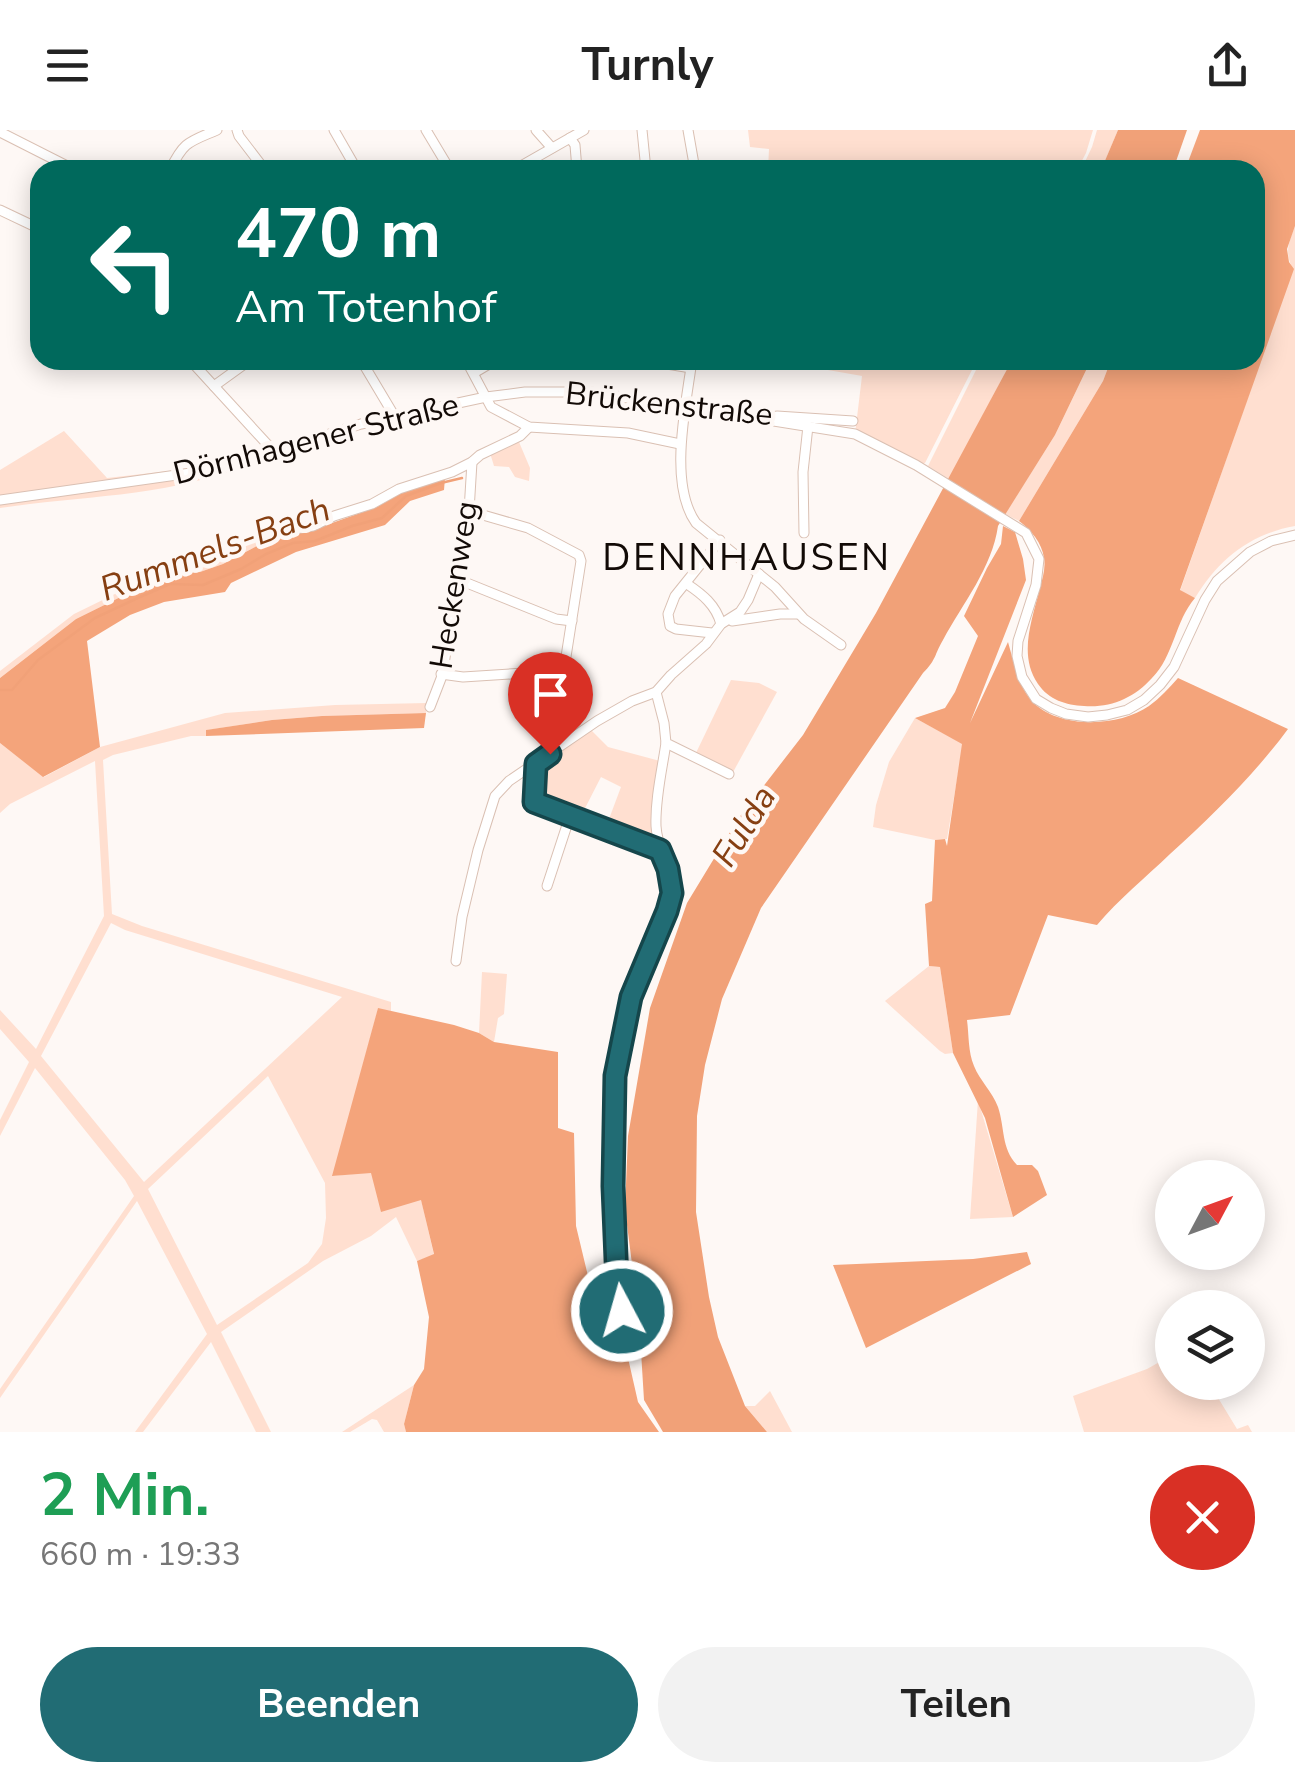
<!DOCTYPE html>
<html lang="de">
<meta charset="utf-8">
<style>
:root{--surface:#fff;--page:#f2f2f2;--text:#222;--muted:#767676;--accent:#216c74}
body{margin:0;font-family:"Nunito Sans",sans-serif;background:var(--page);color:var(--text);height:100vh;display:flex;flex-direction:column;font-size:38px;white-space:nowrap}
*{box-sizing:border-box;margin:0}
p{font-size:32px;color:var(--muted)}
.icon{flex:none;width:55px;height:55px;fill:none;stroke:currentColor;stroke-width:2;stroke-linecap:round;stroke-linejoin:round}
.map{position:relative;height:1302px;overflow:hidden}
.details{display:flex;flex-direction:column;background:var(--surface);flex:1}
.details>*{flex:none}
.top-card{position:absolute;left:30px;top:30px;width:1235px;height:210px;border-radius:30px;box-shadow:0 5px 25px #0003;background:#00695c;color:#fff;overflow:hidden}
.needle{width:65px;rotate:49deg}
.buttons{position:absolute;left:1155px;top:1030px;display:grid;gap:20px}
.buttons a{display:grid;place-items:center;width:110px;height:110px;border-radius:50%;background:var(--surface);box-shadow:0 5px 25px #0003;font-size:50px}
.pin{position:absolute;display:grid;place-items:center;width:85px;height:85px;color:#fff;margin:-102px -42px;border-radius:50% 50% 50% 0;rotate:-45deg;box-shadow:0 0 10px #0007}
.pin .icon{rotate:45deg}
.me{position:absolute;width:110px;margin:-55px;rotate:354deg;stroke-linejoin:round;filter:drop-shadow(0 0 8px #0008)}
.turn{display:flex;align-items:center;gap:35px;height:210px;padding:0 40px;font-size:45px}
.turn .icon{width:130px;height:130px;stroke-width:2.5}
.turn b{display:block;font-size:70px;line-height:85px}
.round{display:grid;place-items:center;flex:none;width:105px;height:105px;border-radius:52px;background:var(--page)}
.overview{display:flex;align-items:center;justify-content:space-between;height:170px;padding:0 40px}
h1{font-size:60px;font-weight:700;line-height:75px;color:#1e9e55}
.action{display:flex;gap:20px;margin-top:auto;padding:20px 40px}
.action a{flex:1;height:115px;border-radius:60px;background:var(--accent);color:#fff;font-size:40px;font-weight:700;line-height:115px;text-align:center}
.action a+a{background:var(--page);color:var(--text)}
header{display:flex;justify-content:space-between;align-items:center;height:130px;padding:0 40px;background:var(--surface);font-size:45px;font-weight:700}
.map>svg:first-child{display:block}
.green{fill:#ffdfd0;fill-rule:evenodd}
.forest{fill:#f4a47b}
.water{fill:#f1a178}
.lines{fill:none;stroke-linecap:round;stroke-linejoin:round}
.stream{stroke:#f1a178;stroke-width:2.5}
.minor-casing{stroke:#dac0b3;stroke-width:11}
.minor{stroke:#fff;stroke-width:9}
.route-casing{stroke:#15464b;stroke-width:25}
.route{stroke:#216c74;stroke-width:18}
.labels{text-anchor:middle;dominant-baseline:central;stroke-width:9;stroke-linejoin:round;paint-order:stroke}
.street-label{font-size:32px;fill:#120a06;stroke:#fef8f5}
.water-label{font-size:35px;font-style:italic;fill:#863f12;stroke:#fef8f5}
.quarter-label{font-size:38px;letter-spacing:2.5px;fill:#120a06;stroke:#fef8f5}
</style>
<header><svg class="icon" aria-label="menu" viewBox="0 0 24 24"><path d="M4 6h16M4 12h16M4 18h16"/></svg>Turnly<svg class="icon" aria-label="share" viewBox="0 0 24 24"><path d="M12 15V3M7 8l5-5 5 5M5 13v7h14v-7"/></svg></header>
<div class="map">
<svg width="1295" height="1302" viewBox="0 0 1295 1302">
<rect width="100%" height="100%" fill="#fef8f5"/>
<g class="green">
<path d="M748,0h345l-7,23 -9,17h-130l-14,-3 -1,3h-164l1,-21 -19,-2z"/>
<path d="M1097,0h21l-17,40h-20l11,-23z"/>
<path d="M1295,96v300c-45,8 -76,33 -100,72l-15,-7 113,-322c-9,-16 -4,-27 2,-43z"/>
<path d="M771,230h206l-52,103 -9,2 -61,-31 7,-58z"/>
<path d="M981,230h31l-63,119 -21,-13z"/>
<path d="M1091,230h20l-8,21 -84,140 -14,-7 50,-79z"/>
<path d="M64,301l43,47 106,-12 18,-6 7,8c-75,29 -159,28 -238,40v-38z"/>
<path d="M519,312l11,26 -1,13 -14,-4 -6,-10 -15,-1 -4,-13z"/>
<path d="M291,392l3,12 -22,4 -49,26 -23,8 -35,3 -89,44 -76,59v-7l74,-57 92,-45 32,-2 24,-9z"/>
<path d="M731,550l28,3 18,9 -45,82 -37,-19z"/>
<path d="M427,573l-1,10 -104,3 -50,4 -65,10 -1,6h-15l-78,19 -10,5 9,154 30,12 249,76v9l-13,-2 -45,167 38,-4 50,27 13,56 -17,6 -21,-44 -25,19 -48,25 -102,71 50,100h-15l-45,-90 -68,90h-8l72,-98 -70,-133 -137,197v-9l134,-193 -9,-16 -90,-112 -35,68v-16l29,-58 -29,-33v-19l36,39 68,-133 -9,-155 -85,43 -10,9v-70l44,34 56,-30 125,-34 110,-8zM111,793l14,7 217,67 -198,185 -103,-126zM268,946l57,107 1,35 -4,26 -14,19 -91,62 -69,-136z"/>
<path d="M915,588l48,26 -16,95 -12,1 -62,-13 3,-22 13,-43z"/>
<path d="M589,598l19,19 52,14 -7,78 -5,4 -42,-16 15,-40 -20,-10 -20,39 -46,-17 2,-35z"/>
<path d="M929,836l11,1 13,86 -8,1 -5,-3 -55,-50z"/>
<path d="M482,842l25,2 -3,40 -6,4 -4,24 -15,-9z"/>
<path d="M978,970l35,117 -43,2z"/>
<path d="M1172,1225v27l37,1 28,46 11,-4 4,7h-168l-11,-36 74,-27z"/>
<path d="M414,1255l-10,39 2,8h-22l-7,-12 -5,-1 -22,13h-8z"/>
<path d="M770,1261l22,41h-25l-22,-26h10z"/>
</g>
<g class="forest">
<path d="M1200,0h95v96l-8,23 2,13 5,7 -114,321 15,8c-20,23 -21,58 -43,80 -18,20 -41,30 -68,28 -18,-1 -35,-6 -46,-22 -20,-29 -6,-64 2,-96 2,-9 6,-19 4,-30 -2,-15 -13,-28 -25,-37l84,-140 8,-21h144v-190h-70z"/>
<path d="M445,348l-1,12 -34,11 -25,24 -89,27 -65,31 -6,9 -61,10 -34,13 -43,26 13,106 -57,30 -43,-34v-65l76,-59 89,-44 35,-3 23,-8 49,-26 23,-4 37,-11 45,-16 24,-14z"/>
<path d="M1003,396l12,6 8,27 3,21 -56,143 38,-81c6,20 9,41 23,58 26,30 88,27 118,6 11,-8 20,-18 29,-28l110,51c-34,46 -76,87 -118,125 -25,24 -51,45 -73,71l-49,-10 -38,100 -43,5c2,15 1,32 7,46 6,15 18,25 24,41 7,21 3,41 19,58h15l6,6 9,24 -34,22 -28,-99 -32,-65 -13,-86 -11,-1 -4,-62 7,-3 3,-61 10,-1 2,7 15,-102 -47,-26 30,-10 10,-16 23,-56 -14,-20 23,-48 14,-24z"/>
<path d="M426,583l-2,15 -218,8v-6l66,-10 50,-4z"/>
<path d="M378,878l76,17 25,8 15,9 64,10v76l16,5 2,93 30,125 22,7 10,44 21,30h-253l-2,-8 10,-39 10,-16 5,-52 -12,-56 17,-7 -13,-54 -40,12 -10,-39 -39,3z"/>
<path d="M1027,1122l4,12 -165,84 -33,-83 140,-6z"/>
</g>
<g class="water">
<path d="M1118,0h69l-14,40h-72z"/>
<path d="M1012,230h79l-36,75 -57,91c-6,42 -35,77 -55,114 -9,15 -6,19 -20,33l-162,235 -39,91 -17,66 -8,51 -1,96 13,85 9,40 27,69 22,26h-104l-19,-32 -5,-81 -14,-110 3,-73 22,-128 37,-105 51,-84 65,-84 73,-122z"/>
</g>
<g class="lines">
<path class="stream" d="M0,560h12l26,-30 57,-42 45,-21 30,-13 33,1 38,-16 25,-15 27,-11 22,-2 37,-15 30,-8 24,-22 35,-13 21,-5"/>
<g class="minor-casing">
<g id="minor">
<path d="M237,0l2,6 26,34"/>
<path d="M334,0l23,40"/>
<path d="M426,0l24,40"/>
<path d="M536,0l16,18"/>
<path d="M642,0l4,40"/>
<path d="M688,0l7,40"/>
<path d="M0,2l75,38"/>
<path d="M570,8l5,7 2,25"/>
<path d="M170,40c14,-29 19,-28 47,-40"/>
<path d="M514,40l70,-40"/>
<path d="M0,80l40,19"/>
<path d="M190,230l77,84 4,8"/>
<path d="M361,230l34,57"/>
<path d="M466,230l25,47 38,20 99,6 52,11"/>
<path d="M643,230l48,8"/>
<path d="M692,230c-6,46 -24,124 4,163l79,64 29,32 37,26"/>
<path d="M474,243l22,-13"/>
<path d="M214,256l36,-26"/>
<path d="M777,286l76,5"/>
<path d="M0,370l219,-31 142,-45 125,-27 39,-5h65l265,42 61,31 110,68 13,26 -3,26 -18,56 -1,15 5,21 14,22 15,9 15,6 22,3 19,-2 20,-5 17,-10 16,-15 14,-18 31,-67 12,-19 33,-29 21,-11 24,-6"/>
<path d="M294,399l19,-3 21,-10 38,-12 27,-15 53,-17 20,-10 8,-7 40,-19 9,-9"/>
<path d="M804,403l-1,-61 5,-46"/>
<path d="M457,449l99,40 16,2"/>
<path d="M687,454c15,10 29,21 34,40"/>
<path d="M732,491l48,-7h18"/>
<path d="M712,503l-36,-4 -6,-3 -2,-12 7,-18 45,-56"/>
<path d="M441,544l22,3 94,-6 6,-1 2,-7 16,-102 -2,-6 -51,-27 -59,-17"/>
<path d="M656,562l8,31 2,20 63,31"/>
<path d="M430,577l12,-31 27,-165 3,-49"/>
<path d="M536,634l-2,38 126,48"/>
<path d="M547,756l23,-70"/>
<path d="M456,831l6,-44 16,-67 17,-54 14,-15 88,-60 35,-20 24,-9 15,-17 35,-31 15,-20 19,-12 8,-12 11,-26"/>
<path d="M628,1220c-18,-111 -27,-241 2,-350 6,-25 18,-48 29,-71 5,-11 12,-24 13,-36 1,-23 -15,-43 -16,-67 -1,-27 6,-56 10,-83"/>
</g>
</g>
<use href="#minor" class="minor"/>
</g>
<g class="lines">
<g class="route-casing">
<path id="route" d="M550,624l-14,10 -2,38 126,48 8,19 4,24 -5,18 -36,86 -16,79 -2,110 4,96 5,29"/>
</g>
<use href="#route" class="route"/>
</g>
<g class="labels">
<g class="street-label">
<text transform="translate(669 274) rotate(6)">Brückenstraße</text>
<text transform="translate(316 309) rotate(-14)">Dörnhagener Straße</text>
<text transform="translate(454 455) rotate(-81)">Heckenweg</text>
</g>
<g class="water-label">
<text transform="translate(215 419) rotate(-20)">Rummels-Bach</text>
<text transform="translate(744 696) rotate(-58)">Fulda</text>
</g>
<g class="quarter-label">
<text x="747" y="427">DENNHAUSEN</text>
</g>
</g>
</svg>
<div class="buttons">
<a><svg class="needle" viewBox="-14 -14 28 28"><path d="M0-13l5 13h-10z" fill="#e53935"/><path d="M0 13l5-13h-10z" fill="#767676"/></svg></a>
<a><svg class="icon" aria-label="layers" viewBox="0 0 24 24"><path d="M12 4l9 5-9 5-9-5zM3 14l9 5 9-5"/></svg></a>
</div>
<div class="pin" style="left:550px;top:624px;background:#d93025"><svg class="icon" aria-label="arrive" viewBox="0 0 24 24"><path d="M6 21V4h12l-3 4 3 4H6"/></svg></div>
<svg class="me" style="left:622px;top:1181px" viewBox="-20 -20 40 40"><circle r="17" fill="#216c74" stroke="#fff" stroke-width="3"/><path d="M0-11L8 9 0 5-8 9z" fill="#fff"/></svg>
<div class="top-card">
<div class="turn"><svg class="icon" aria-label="left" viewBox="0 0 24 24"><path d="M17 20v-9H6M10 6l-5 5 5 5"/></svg><div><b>470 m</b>Am Totenhof</div></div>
</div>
</div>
<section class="details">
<div class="overview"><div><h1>2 Min.</h1><p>660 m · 19:33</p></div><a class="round" style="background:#d93025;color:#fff"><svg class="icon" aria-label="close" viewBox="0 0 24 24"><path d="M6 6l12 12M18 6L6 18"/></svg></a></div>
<div class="action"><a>Beenden</a><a>Teilen</a></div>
</section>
